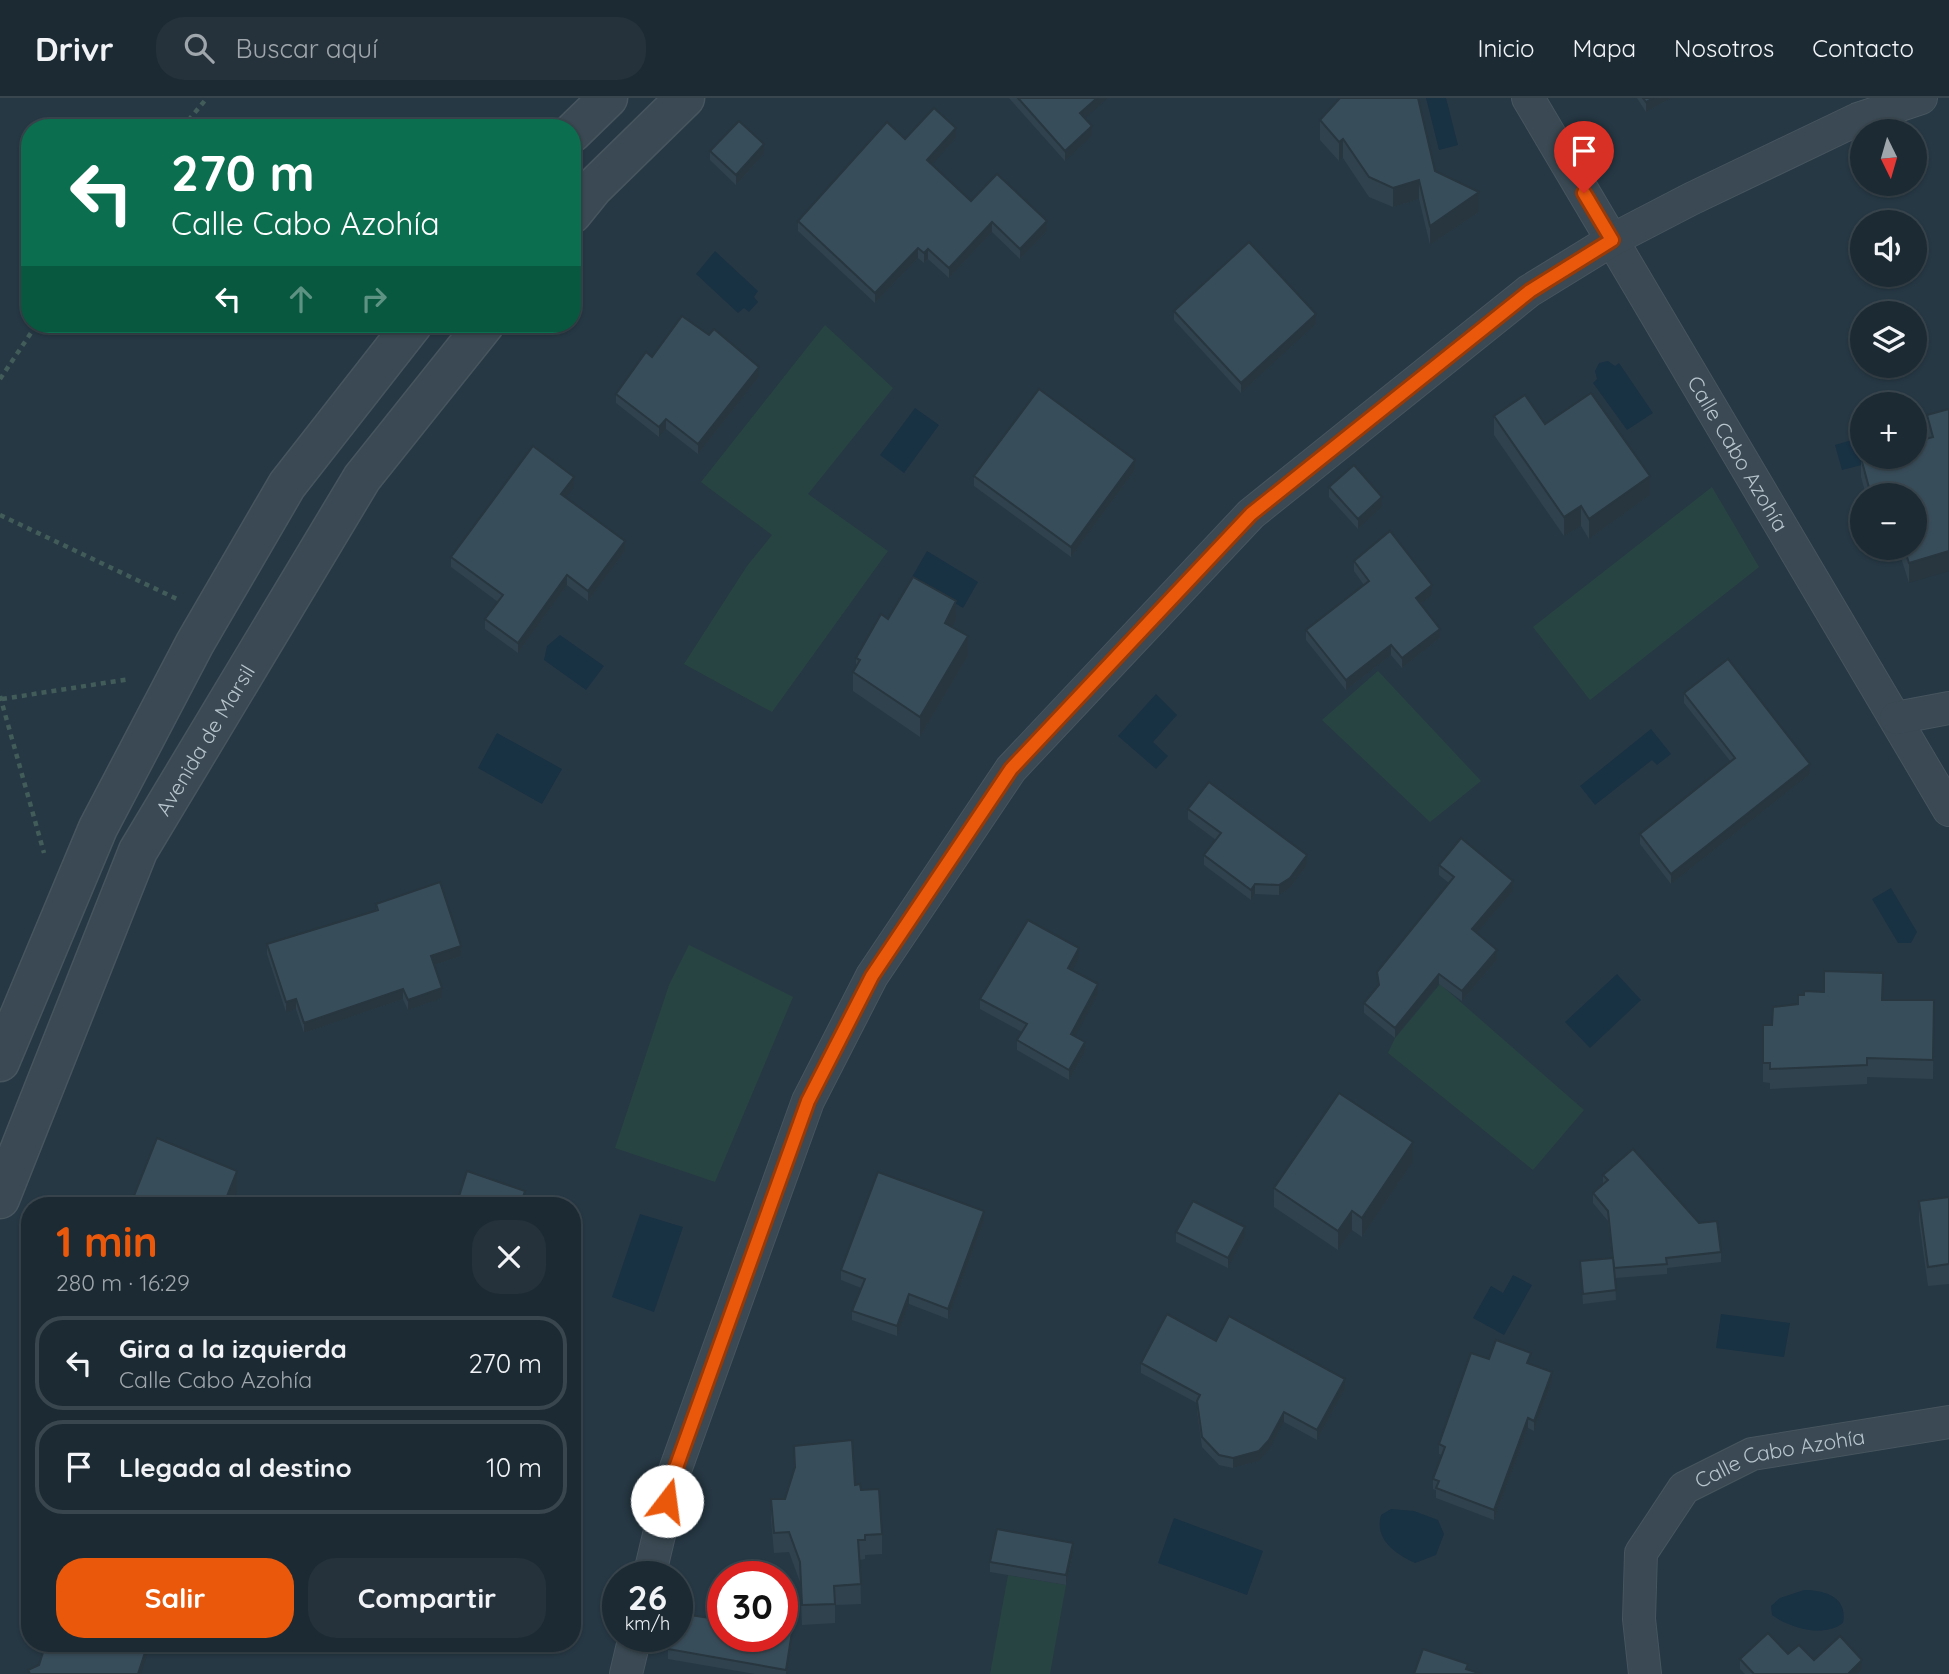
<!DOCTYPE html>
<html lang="es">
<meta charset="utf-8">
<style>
:root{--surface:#1c2a33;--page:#25323b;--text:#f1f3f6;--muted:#a0a7ac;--line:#3a464e;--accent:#ea580c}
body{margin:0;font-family:Quicksand,sans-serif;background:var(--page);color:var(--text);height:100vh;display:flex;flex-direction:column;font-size:26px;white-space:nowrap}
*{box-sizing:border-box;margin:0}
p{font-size:23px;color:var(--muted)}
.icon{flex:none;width:38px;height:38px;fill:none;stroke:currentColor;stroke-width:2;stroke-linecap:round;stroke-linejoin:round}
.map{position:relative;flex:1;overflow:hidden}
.side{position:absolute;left:21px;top:1099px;width:560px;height:455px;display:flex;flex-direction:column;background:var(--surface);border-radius:28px;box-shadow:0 2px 5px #0004,0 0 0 2px var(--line)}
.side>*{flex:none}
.top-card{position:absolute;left:21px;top:21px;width:560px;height:214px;border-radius:28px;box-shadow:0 2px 5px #0004,0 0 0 2px var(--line);background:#0b6e4f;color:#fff;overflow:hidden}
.needle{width:46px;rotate:175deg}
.tools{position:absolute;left:1850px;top:21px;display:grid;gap:14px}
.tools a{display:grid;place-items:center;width:77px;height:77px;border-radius:50%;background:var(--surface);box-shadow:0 2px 5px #0004,0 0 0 2px var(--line);font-size:35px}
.speed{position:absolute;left:602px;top:1463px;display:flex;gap:14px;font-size:35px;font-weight:700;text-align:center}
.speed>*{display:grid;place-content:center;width:91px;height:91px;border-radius:50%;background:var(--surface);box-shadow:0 2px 5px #0004,0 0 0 2px var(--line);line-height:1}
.speed small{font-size:18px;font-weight:400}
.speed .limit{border:10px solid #d22;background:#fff;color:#111}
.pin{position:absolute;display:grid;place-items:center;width:60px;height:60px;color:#fff;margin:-72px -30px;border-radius:50% 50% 50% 0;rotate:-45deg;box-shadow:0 0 7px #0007}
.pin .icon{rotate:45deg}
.me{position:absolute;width:77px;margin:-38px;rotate:15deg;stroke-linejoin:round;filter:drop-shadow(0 0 5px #0008)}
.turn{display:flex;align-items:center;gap:24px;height:147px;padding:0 35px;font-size:32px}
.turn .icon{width:91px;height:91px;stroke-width:2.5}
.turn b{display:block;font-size:49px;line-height:60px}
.lanes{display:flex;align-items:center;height:66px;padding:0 35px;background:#0003;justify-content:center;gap:35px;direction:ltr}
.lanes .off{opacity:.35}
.round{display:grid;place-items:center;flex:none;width:74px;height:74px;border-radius:28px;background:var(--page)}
.summary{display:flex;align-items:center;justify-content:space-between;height:119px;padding:0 35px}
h1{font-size:42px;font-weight:800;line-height:52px;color:var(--accent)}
.button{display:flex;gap:14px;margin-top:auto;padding:14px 35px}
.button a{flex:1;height:80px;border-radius:28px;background:var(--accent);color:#fff;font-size:28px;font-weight:800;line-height:80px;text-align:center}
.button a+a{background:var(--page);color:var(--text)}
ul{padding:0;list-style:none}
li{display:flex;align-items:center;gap:21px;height:94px;margin:0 14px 10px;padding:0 21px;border:4px solid var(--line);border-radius:28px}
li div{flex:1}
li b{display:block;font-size:26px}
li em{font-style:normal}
header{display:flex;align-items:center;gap:42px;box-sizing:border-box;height:98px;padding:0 35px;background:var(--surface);border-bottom:2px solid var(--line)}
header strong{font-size:33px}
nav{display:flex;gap:38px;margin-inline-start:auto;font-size:24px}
.search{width:490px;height:63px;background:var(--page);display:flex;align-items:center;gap:18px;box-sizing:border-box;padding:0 24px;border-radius:28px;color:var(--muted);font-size:26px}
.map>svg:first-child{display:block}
.pitch{fill:#284442}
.water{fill:#183143}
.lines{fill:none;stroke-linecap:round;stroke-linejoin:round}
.minor-casing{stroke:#47555f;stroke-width:34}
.tertiary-casing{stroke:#47555f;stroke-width:41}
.path{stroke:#415c59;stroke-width:4.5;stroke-dasharray:5 5;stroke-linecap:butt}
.minor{stroke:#3a4953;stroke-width:32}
.tertiary{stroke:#3a4953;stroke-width:38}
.wall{fill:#30424d}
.shaded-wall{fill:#27363f}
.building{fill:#384d5a;stroke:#27363f;stroke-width:2}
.route-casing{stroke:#983908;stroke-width:18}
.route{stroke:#ea580c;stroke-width:12}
.labels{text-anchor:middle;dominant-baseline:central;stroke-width:7;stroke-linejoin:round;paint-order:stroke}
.street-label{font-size:21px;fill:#b7c4cd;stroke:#1f2e38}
</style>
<header>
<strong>Drivr</strong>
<div class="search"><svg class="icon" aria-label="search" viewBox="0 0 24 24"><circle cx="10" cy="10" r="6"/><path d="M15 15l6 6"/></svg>Buscar aquí</div>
<nav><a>Inicio</a><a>Mapa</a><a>Nosotros</a><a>Contacto</a></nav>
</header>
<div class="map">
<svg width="1949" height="1576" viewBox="0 0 1949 1576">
<rect width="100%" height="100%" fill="#263844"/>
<g class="pitch">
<path d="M825,227l68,63 -85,106 80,57 -116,161 -88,-48 63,-98 25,-31 -71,-53z"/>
<path d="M1712,389l47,80 -169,133 -57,-73z"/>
<path d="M1378,573l103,110 -51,41 -108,-102z"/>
<path d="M689,847l104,52 -78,185 -100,-34 54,-163z"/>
<path d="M1440,886l144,126 -51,60 -145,-117 7,-15z"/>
<path d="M1008,1477l58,10 -16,89h-60z"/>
</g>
<g class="water">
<path d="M1426,0h20l12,47 -19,5z"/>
<path d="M715,153l43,40 -4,6 4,5 -9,10 -5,-4 -6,5 -42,-39z"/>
<path d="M1608,263l7,5 4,-3 34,50 -26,17 -34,-47 4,-4 -2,-8 4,-8z"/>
<path d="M915,310l24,17 -35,48 -24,-18z"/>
<path d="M1862,339v20l27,1 -47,12 -7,-25z"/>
<path d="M927,453l51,31 -15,26 -51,-31z"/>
<path d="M560,537l44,31 -18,24 -42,-30 3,-14z"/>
<path d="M1156,596l21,21 -24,27 15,14 -12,13 -38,-33z"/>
<path d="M1651,631l20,25 -14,11 -5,-5 -57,45 -15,-19z"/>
<path d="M497,635l65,36 -20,35 -64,-36z"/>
<path d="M1891,790l26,44 -6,11h-13l-26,-44z"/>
<path d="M1617,876l24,26 -51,48 -25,-26z"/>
<path d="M640,1116l43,13 -29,85 -42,-15z"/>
<path d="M1513,1177l19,10 -28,50 -31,-17 18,-32 12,7z"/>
<path d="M1721,1216l69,9 -6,34 -68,-9z"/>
<path d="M1391,1411l23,2 24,9 6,14 -8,21 -21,8c-19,-9 -41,-23 -34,-48z"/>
<path d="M1174,1420l89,33 -16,44 -89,-32z"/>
<path d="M1804,1492c21,0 44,7 39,33 -19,15 -53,5 -71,-8l-1,-9 9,-8z"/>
</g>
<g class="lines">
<g class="minor-casing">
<g id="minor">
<path id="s1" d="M1528,0l421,712"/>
<path d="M1896,620l53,-10"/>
<path d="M649,1479l24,-101 135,-375 64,-125 139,-207 240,-255 278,-223 83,-51 79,-41 167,-80 63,-21"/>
<path d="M626,1576l9,-38"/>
<path id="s2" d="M1645,1576l-6,-55 2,-66 43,-65 68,-34 197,-32"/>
</g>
</g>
<g class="tertiary-casing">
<g id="tertiary">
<path d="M572,35l36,-35"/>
<path d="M572,116l21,-26 92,-90"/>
<path d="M0,964l98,-234 97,-185 92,-158 126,-161"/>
<path id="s3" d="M0,1101l138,-348 224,-373 123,-154"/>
</g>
</g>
<g class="path">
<path d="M182,30l25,-30"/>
<path d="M0,281l37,-55"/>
<path d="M0,417l177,84"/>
<path d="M0,598l44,157"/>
<path d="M2,601l128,-20"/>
</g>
<use href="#minor" class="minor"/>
<use href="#tertiary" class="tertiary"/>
</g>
<g class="wall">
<path d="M1009,0h99l-23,20 7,18 -27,25z"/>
<path d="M1637,0h34l-25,14z"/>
<path d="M1320,22l115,51 44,41 -49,33 -11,-46 -26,8 -24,-10 -26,-39 -4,3 -19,-21z"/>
<path d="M956,40l-24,26 39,37 76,30 -27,28 -28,-27 -43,46 -21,-19 -4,4 -6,-5 -43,45 -77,-72v-10l107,-82z"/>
<path d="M710,53l54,3 -28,31 -26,-25z"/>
<path d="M1174,213l142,13 -75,69 -67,-73z"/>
<path d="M759,279l-61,77 -32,-25 -7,8 -43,-34v-9z"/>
<path d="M1949,311l-40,174 -11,-35h16v-53h-48l-5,-18v-19l67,-19 -1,-4v-20z"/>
<path d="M1494,318l51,8 105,71 -61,44 -8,-13 -17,10 -70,-101z"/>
<path d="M1135,372l-64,87 -97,-71v-10z"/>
<path d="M574,389l-8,10 59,54 -37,50 -21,-16 -49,68 -33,-24v-10l13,-17 -47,-35v-10z"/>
<path d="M1329,389l53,20 -24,22 -29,-32z"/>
<path d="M1354,463l78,34 -11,9 19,34 -38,30 -11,-13 -45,35 -40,-50v-10l58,-45 -10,-14z"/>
<path d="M888,521l68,2 -3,6 15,29 -48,81 -67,-46v-19l3,-5v-9z"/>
<path d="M1684,595l126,81 -139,110 -31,-40v-10l91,-72 -47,-59z"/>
<path d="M1188,711l119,56 -17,23 -11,7 -24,-1 -4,6 -47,-35v-10l12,-15 -28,-21z"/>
<path d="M1439,767l74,26 -36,42 20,27 -35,41 -23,-17 -44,54 -31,-25v-10l14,-16 -1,-15 72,-89 -10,-8z"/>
<path d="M376,806l85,52 -27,9 8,33 -34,12 -5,-11 -99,34 -8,-24 -10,3 -19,-58v-10l109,-34z"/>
<path d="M1079,860l-7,12 26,24 -23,42 10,16 -16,28 -52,-30v-10l5,-8 -42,-23v-10z"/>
<path d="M1882,902h52l-1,79 -66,-2v7l-97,5v-6l-7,-1v-57h9z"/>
<path d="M1413,1064l-51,75 -10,-7 -14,20 -64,-43v-19z"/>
<path d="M1603,1077l118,77v10l-54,6v6l-52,4 1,22 -33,4 -3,-43 32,-3 -4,-37 -15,-18v-10l10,-9z"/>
<path d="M1949,1099v87l-21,2 -9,-65v-20z"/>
<path d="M984,1123l-36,98 -39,-15 -12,32 -45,-16v-9l9,-23 -20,-8v-10z"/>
<path d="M1176,1134l69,5 -17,31 -52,-26z"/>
<path d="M1216,1243l129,48 -28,51 -33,-18 -15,28 -10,11 -26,7 -14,-3 -17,-18 -5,-36v-8l-56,-30v-10z"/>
<path d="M1489,1261l42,5 21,18 -18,49 -6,-3 -34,92 -58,-22v-8l-3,-1v-10l9,-24 -3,-1v-10z"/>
<path d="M794,1348l61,39 6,5 21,44v20l-17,1v4l-5,1 1,44 -26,1v18l-33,2 -2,-43 -11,-30 -15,1 -3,-34v-20h14l9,-29z"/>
<path d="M1073,1455l-7,32 -76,-13v-10z"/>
<path d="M792,1544l-5,32h-32l-87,-15v-10z"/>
<path d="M1788,1556l26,6 48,10 -4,4h-113l-5,-5v-10z"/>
</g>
<g class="shaded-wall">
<path d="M1097,0h11l-28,25v-10z"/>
<path d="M1653,0h18l-25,14v-10z"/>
<path d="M1092,28v10l-27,25v-10z"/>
<path d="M956,30v10l-29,32v-10z"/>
<path d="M1343,41v19l-4,3v-19z"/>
<path d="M764,46v10l-28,31v-10z"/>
<path d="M1419,82v19l-26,8v-19z"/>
<path d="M1479,94v20l-49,33v-19z"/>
<path d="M1047,123v10l-27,28v-10z"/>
<path d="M992,124v10l-43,46v-10z"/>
<path d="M918,150v10l-43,45v-10z"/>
<path d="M928,151v10l-4,4v-10z"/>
<path d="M1316,216v10l-75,69v-10z"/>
<path d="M759,269v10l-61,77v-10z"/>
<path d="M666,321v10l-7,8v-10z"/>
<path d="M1135,362v10l-64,87v-10z"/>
<path d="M1650,378v19l-61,44v-20z"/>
<path d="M574,379v10l-13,17v-10z"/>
<path d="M1382,399v10l-24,22v-10z"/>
<path d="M1581,408v20l-17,10v-19z"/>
<path d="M625,443v10l-37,50v-10z"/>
<path d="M1949,453v20l-40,12v-20z"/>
<path d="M567,477v10l-49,68v-10z"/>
<path d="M1432,487v10l-16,13v-10z"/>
<path d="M956,503v20l-11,21v-19z"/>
<path d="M1440,531v9l-38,30v-10z"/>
<path d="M968,538v20l-48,81v-20z"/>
<path d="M1391,547v10l-45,35v-10z"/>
<path d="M1810,666v10l-139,110v-10z"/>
<path d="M1307,757v10l-17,23 -11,7v-10z"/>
<path d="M1513,783v10l-41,48v-10z"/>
<path d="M1255,786v10l-4,6v-10z"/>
<path d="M461,848v10l-30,10v-10z"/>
<path d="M1079,850v10l-11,20v-10z"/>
<path d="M1497,852v10l-35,41v-10z"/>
<path d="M1439,876v10l-44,54v-10z"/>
<path d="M1098,886v10l-27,50v-10z"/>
<path d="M442,890v10l-34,12v-10z"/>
<path d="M403,891v10l-99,34v-10z"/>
<path d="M296,901v10l-10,3v-10z"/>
<path d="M1085,944v10l-16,28v-10z"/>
<path d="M1413,1044v20l-51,75v-19z"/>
<path d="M237,1073v20l-6,15h-8z"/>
<path d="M525,1093v9l-1,6h-4z"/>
<path d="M984,1113v10l-36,98v-10z"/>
<path d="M1352,1113v19l-14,20v-19z"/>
<path d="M1245,1129v10l-17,31v-10z"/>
<path d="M909,1196v10l-12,32v-10z"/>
<path d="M1552,1274v10l-18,49v-10z"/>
<path d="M1345,1281v10l-28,51v-10z"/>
<path d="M1284,1314v10l-15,28 -10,11 -26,7v-10z"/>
<path d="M1528,1320v10l-34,92v-10z"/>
<path d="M1073,1445v10l-7,32v-10z"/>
<path d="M792,1534v10l-5,32h-1z"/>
<path d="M148,1545h3l-10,31h-3z"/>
<path d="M1862,1562v10l-4,4h-10z"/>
</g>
<g class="building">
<path d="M1018,0h79l-17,15 12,13 -27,25z"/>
<path d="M1340,0h78l17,73 44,21 -49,34 -11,-46 -26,8 -24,-11 -26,-38 -4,3 -19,-22z"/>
<path d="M1643,0h10l-7,4z"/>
<path d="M934,10l22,20 -29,32 44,41 26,-27 50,47 -27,28 -28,-27 -43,46 -21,-19 -4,4 -6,-5 -43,45 -77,-72 89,-99 18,17z"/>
<path d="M739,23l25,23 -28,31 -26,-24z"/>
<path d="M1249,144l67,72 -75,69 -67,-72z"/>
<path d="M682,218l27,19 5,-6 45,38 -61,77 -32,-25 -7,8 -43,-33 30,-42 6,5z"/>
<path d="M1039,291l96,71 -64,87 -97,-71z"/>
<path d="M1591,295l59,83 -61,43 -8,-13 -17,11 -70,-101 31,-21 20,29z"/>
<path d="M1949,311v142l-40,12 -5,-15h10v-53h-43l-10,-37 3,-1h50v-15l19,-5 -6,-22z"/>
<path d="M533,348l41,31 -13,17 64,47 -37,50 -21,-16 -49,68 -33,-24 18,-24 -52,-38z"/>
<path d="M1354,367l28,32 -24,22 -29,-32z"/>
<path d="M1390,433l42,54 -16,13 24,31 -38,29 -11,-13 -45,35 -40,-50 63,-49 -15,-20z"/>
<path d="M913,479l43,24 -11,22 23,13 -48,81 -67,-45 7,-12 -4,-2 25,-44 7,5z"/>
<path d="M1728,561l82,105 -139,110 -31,-40 95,-76 -51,-65z"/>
<path d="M1209,684l98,73 -17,23 -11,7 -24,-1 -4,6 -47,-35 17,-22 -33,-24z"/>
<path d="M1461,740l52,43 -41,48 25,21 -35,41 -23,-17 -44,54 -31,-25 15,-18 -2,-13 77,-95 -15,-12z"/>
<path d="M440,784l21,64 -30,10 11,32 -34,12 -5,-11 -99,34 -8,-24 -10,3 -19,-58 111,-34 -2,-6z"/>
<path d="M1028,822l51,28 -11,20 30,16 -27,50 14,8 -16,28 -52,-30 10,-16 -47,-25z"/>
<path d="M1824,873l59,2 -1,27h52l-1,60 -66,-2v7l-97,4v-6h-7v-38h9l1,-18 25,-3v-9h6v-4l20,1z"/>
<path d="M1339,995l74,49 -51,76 -10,-7 -14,20 -64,-43z"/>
<path d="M157,1040l80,33 -14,35h-25l-3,-1v1h-65z"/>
<path d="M1633,1051l66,74 18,-2 4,31 -55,6 1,6 -53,4 -6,-57 -15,-18 15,-13 -5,-5z"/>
<path d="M467,1073l58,20 -5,15h-64z"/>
<path d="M878,1074l106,39 -36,98 -39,-15 -12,32 -45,-15 13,-32 -24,-9z"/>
<path d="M1949,1099v67l-21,3 -9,-66z"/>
<path d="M1193,1103l52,26 -17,31 -52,-26z"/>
<path d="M1613,1160l3,32 -33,4 -3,-33z"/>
<path d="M1167,1216l49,27 13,-25 116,63 -28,51 -33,-18 -15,28 -10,11 -26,7 -14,-3 -17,-18 -5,-36 3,-6 -59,-32z"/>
<path d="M1496,1242l35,13 -4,10 25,9 -18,49 -6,-3 -34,92 -58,-22 3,-7 -6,-2 12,-32 -6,-3 32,-91 18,6z"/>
<path d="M852,1342l3,45 5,-1 1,6 18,-1 3,45 -17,1v5h-7l3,44 -27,2 1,18 -33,1 -2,-43 -11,-30 -15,1 -3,-34h14l10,-32 -1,-21z"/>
<path d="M997,1431l76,14 -7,32 -76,-13z"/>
<path d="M677,1515l46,7v16h59v-6l10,2 -6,38 -118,-21 3,-13h6z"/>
<path d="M1768,1535l20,21 11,-9 15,15 26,-24 22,24 -14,14h-94l-14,-15z"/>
<path d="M46,1545h102l-10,31h-108l-2,-4 11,-5z"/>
<path d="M1423,1551l45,15 -2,5 16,5h-68z"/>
</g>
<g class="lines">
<g class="route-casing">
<path id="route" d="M667,1403l6,-25 135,-375 64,-125 139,-207 240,-255 279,-223 82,-51 -28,-47"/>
</g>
<use href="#route" class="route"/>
</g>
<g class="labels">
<g class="street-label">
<text stroke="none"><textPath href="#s1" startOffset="413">Calle Cabo Azohía</textPath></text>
<text stroke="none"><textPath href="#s3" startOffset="504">Avenida de Marsil</textPath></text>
<text stroke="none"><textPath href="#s2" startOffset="301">Calle Cabo Azohía</textPath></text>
</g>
</g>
</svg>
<div class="tools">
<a><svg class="needle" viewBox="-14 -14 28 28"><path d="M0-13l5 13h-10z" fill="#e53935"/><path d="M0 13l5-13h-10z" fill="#a0a7ac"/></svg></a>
<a><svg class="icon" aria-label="sound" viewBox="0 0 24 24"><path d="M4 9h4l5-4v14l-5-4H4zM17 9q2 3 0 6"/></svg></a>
<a><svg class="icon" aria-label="layers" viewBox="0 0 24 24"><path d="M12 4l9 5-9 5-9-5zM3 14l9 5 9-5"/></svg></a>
<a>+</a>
<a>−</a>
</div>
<div class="speed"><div>26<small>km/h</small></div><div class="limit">30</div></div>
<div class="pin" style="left:1584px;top:95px;background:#d93025"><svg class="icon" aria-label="arrive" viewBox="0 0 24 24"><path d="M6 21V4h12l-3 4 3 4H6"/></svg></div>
<svg class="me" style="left:667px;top:1403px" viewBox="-20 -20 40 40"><circle r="19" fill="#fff"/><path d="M0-13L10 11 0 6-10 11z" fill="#ea580c"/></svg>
<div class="top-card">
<div class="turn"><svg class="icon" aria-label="left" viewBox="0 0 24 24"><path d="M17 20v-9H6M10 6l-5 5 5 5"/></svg><div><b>270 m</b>Calle Cabo Azohía</div></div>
<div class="lanes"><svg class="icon" aria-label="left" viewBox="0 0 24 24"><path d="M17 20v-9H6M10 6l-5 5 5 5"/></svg><svg class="icon off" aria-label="ahead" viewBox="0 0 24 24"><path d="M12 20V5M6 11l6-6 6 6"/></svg><svg class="icon off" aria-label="right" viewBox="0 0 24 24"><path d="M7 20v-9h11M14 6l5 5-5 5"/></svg></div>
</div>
<section class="side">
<div class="summary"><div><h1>1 min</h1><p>280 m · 16:29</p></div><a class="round"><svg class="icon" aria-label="close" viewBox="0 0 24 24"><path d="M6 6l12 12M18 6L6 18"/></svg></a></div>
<ul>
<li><svg class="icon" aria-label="left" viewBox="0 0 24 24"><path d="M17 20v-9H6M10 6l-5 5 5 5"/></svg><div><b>Gira a la izquierda</b><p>Calle Cabo Azohía</p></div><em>270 m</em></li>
<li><svg class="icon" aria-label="arrive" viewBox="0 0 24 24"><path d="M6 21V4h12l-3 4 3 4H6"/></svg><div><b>Llegada al destino</b></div><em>10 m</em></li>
</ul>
<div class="button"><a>Salir</a><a>Compartir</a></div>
</section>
</div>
